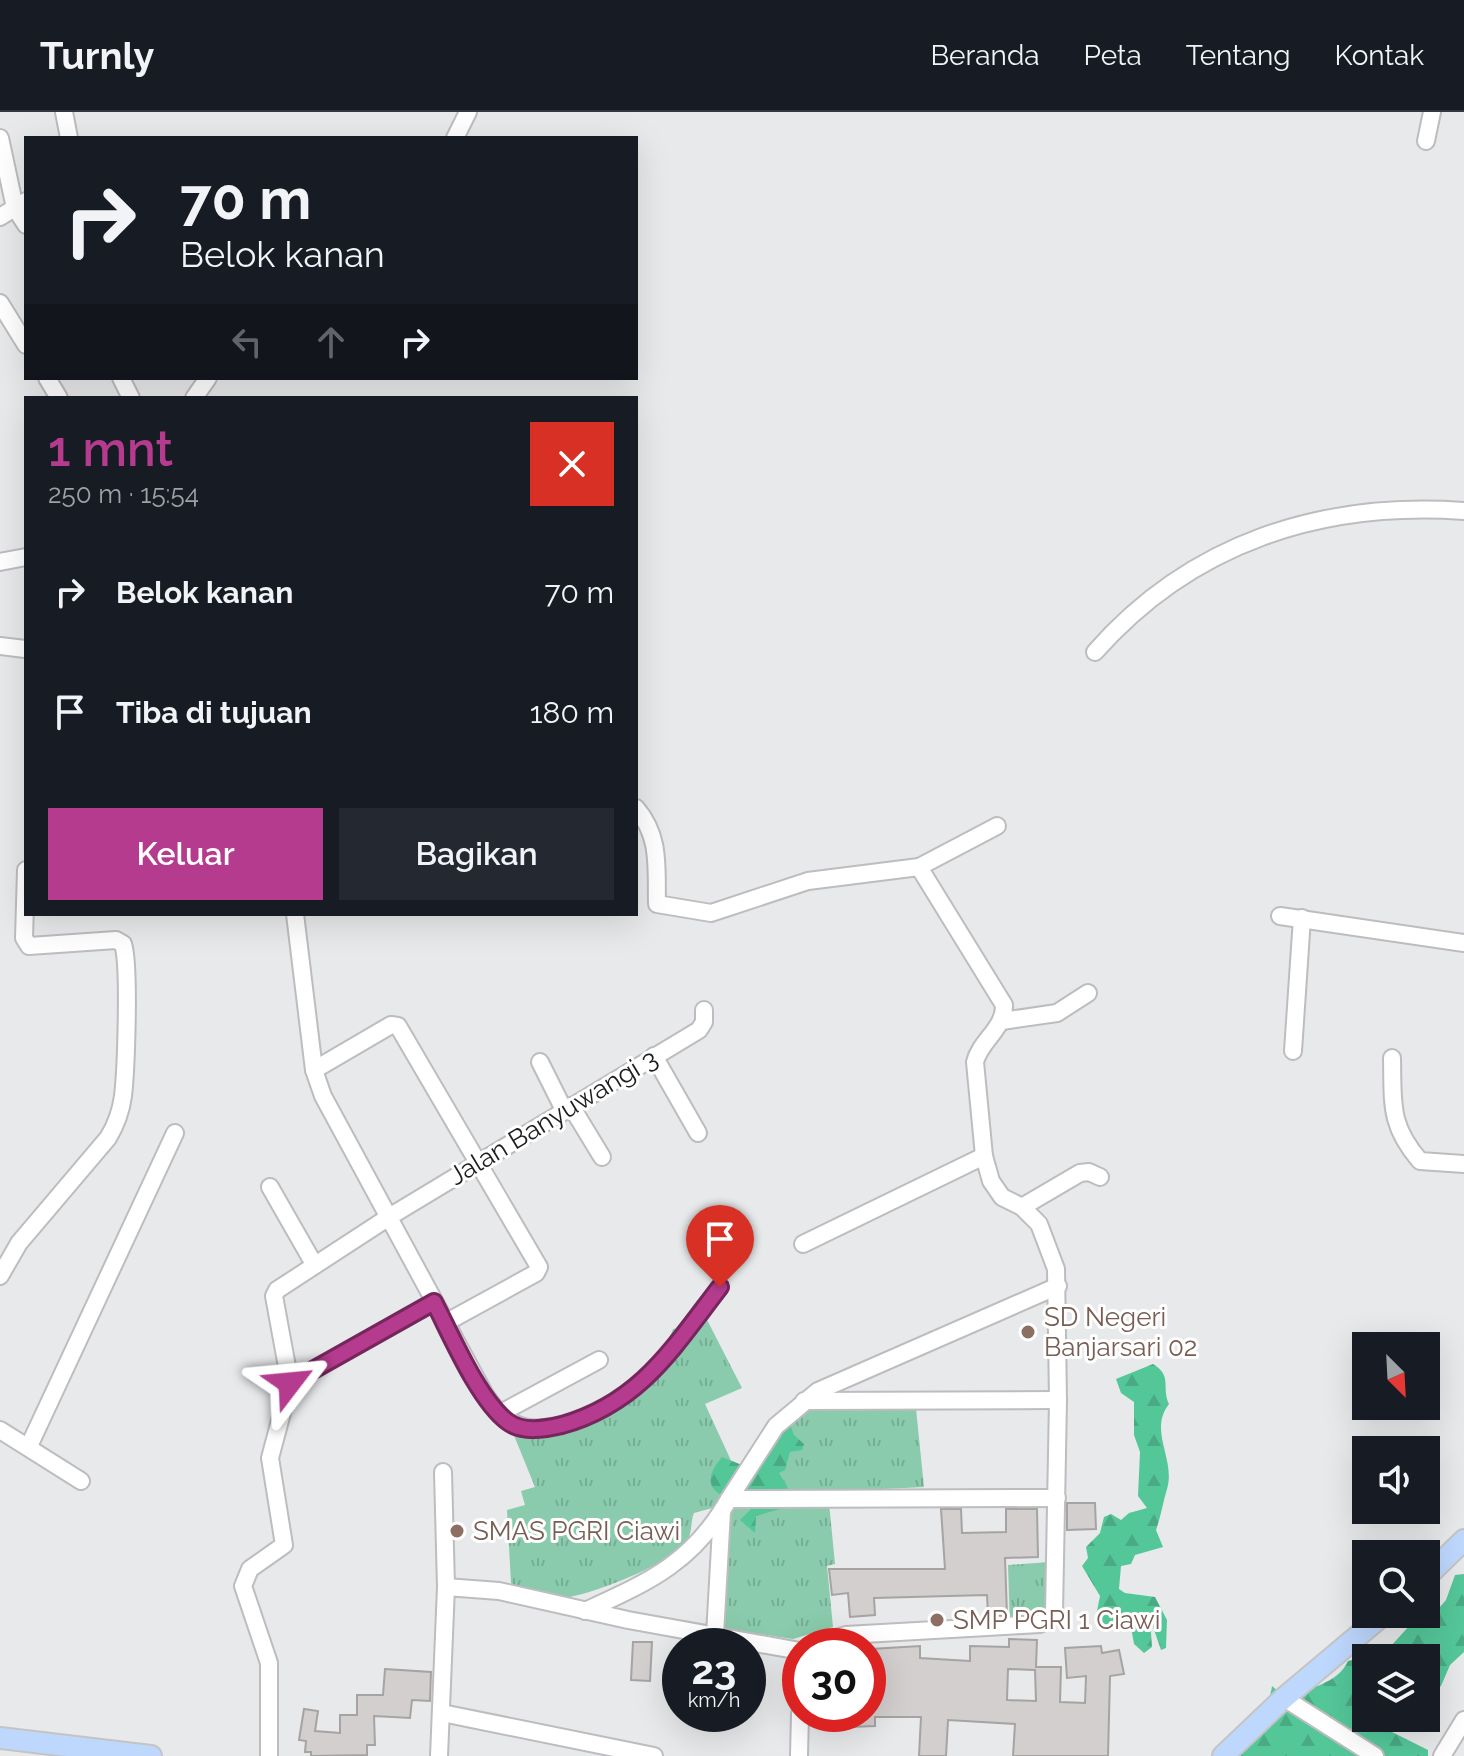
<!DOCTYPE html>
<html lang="id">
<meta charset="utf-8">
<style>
:root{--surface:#171b24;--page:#242831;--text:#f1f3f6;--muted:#9ea1a6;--line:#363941;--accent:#b53b8e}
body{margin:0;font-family:Raleway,sans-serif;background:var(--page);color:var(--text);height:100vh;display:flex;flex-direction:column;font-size:30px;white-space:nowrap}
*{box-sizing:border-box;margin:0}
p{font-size:26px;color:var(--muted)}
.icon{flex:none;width:44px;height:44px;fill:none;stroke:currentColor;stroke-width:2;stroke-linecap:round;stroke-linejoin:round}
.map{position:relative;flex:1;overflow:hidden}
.panel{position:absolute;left:24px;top:284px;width:614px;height:520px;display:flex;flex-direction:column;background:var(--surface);border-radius:0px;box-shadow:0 8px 32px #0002}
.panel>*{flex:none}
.hud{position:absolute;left:24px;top:24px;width:614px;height:244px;border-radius:0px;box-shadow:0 8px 32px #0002;background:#171b24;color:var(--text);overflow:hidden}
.needle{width:52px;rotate:156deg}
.tools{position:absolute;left:1352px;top:1220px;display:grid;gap:16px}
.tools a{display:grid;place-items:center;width:88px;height:88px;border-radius:0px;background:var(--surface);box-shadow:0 8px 32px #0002;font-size:40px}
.speed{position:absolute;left:662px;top:1516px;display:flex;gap:16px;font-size:40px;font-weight:700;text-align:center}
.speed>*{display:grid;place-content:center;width:104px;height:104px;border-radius:50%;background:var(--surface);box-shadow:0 8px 32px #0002;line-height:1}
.speed small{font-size:20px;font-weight:400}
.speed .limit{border:12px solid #d22;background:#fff;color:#111}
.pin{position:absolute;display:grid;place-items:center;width:68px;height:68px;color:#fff;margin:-82px -34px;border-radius:50% 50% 50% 0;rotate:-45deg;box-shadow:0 0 8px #0007}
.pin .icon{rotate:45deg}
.me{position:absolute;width:88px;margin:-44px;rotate:61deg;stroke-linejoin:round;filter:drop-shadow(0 0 6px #0008)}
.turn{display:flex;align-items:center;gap:28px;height:168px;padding:0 24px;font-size:36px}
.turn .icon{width:104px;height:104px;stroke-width:2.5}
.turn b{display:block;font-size:56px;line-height:68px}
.lanes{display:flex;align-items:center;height:76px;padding:0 24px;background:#0003;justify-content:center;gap:40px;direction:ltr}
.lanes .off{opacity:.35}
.round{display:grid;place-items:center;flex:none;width:84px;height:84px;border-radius:0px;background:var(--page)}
.head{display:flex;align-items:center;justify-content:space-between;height:136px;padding:0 24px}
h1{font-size:48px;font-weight:600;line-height:60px;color:var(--accent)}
.button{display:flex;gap:16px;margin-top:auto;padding:16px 24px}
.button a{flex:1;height:92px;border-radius:0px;background:var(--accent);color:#fff;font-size:32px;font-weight:600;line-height:92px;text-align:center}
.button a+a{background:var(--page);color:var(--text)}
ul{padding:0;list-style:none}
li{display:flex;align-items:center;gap:24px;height:120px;padding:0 24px}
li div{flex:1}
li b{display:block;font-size:30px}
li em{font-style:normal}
header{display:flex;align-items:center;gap:48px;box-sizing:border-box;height:112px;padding:0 40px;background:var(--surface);border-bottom:2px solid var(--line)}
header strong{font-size:38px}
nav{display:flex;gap:44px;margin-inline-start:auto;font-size:28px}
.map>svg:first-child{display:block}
.grass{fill:url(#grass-tufts)}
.forest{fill:url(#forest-firs)}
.building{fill:#d2cfce;stroke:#a6a4a2;stroke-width:2;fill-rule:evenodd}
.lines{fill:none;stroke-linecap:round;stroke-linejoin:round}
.minor-casing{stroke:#bdbdc0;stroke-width:20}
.major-casing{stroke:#c4c4c4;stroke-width:24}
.minor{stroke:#fff;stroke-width:16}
.major{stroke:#bed7fd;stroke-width:20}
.route-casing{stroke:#76265c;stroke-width:20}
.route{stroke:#b53b8e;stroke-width:14}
.education-dot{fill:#8d6e63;stroke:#fff;stroke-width:3}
.labels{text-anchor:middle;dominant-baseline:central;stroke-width:6;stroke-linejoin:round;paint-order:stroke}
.street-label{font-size:26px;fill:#1d1d1e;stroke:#fff}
.education-label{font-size:26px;fill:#785e54;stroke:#fff;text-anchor:start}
</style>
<header>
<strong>Turnly</strong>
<nav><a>Beranda</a><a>Peta</a><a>Tentang</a><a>Kontak</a></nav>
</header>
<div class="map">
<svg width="1464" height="1644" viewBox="0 0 1464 1644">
<defs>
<pattern id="grass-tufts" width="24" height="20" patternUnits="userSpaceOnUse" patternTransform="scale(2)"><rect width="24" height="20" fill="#89cbac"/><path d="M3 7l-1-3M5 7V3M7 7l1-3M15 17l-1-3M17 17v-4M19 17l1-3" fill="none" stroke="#76ae94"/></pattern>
<pattern id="forest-firs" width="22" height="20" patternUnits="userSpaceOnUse" patternTransform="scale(2)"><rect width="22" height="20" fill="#54c799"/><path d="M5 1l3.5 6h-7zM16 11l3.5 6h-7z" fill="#49aa83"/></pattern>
</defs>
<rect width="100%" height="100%" fill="#e8e9eb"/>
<g class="grass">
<path d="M703,1200l39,76 -37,16 40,87 84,12 6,61 -8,2 6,61 -40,12 -70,-10 -7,-122 -22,6c-4,10 -1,20 -8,29 -17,23 -101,56 -130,57 -14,1 -35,-6 -45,-16l-4,-73 18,-5 -4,-14 14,-4 -22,-54c62,-5 118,-15 149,-75 4,-9 7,-19 11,-29l12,-2z"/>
<path d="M915,1287l9,88 -140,7 -7,-25 20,-68z"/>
<path d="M1049,1450l-2,56 -37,7 -2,-60z"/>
</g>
<g class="forest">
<path d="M1153,1252c20,12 8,23 16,40 -21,27 7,55 -2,85 -4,13 -6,27 -11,41l7,17 -28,8 -4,9 -10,2 -2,23 6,4 30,4 12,23 -1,28 -5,2 -11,-32 2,29 -8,6 -10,-9 -3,-17 -32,-2 -3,-9 4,-20 -18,-30 6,-8 -2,-11 14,-14 4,-16 7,-3 10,6 8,-7 18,-5 -9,-12 2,-44 -6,-17v-33l-13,-9 -5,-14z"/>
<path d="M790,1312l4,11 10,9 -2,6 -12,2 -5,18 -6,3 8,13 3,20 -34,10 -1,17 -15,-13 11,-11 -1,-5c-29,-6 -55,-15 -28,-47l25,10 7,-13z"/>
<path d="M1464,1462v78l-14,13 -9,21 -15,12v-40h-46l31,-34 20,-7 15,-17 9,-25z"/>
<path d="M1357,1547l9,6v53h44l-20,13 38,19v6h-192l9,-6c3,-25 24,-39 27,-64l13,11c21,-8 53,-13 63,-36z"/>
</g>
<g class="building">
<path d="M1067,1391h28l1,26 -29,1z"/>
<path d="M941,1397h20l1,24 44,-1v-23h31l1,48 -33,1 2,57 -19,1 -1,-21 -113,3 1,17 -25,2 -2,-24 -16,2 -3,-26h116z"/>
<path d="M1009,1527l28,1 -1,27h25l-1,35 25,1 1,-27 -19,2 -2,-30 36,-2 1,7 17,-3 5,24 -14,2 -2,80h-95l2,-32 -67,-4 -2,36h-27l2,-39h-46v9l-25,1v-13h18v-30h5l-2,-35 49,-3v12l50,3v-15l39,1zM1008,1557l27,1 1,31 -29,-1z"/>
<path d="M633,1530h19l-2,39 -19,-1z"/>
<path d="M385,1557l46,3 -1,29 -18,-1 -2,18 -36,-2 1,29h-8v10l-56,1v-4h-6l1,-11 -7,-1 5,-31 14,2 -3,20 25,2v-18h17v-20h26z"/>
</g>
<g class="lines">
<g class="minor-casing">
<g id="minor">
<path d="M64,0l5,26"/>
<path d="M0,26l15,70 11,17"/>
<path d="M455,26l13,-26"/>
<path d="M1426,29l6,-29"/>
<path d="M0,105l26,-16"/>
<path d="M0,191l26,42"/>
<path d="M47,266l12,20"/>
<path d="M121,266l10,20"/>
<path d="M194,286l14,-20"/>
<path d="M0,450l26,-5"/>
<path d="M0,534l25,3"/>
<path d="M1095,540c96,-109 226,-151 369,-141"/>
<path d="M636,696c25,29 20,60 21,96l54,9 97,-32 111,-14 85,138c1,23 -24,36 -29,57l9,94 7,25 11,16 20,10 17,17 17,45 2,131 -4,213 -14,11 -194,11 -37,11"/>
<path d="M919,755l78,-41"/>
<path d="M295,802l19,156 9,26 161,297c19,30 40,42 77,32 79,-22 111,-76 159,-138"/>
<path d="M1280,804l184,27"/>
<path d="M1002,909l55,-8 31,-20"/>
<path d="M1293,939l9,-133"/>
<path d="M654,944l44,77"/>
<path d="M1392,946c1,46 -3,67 28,103l44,3"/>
<path d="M540,950l24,48"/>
<path d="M314,958l77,-45 7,1 141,241 -3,6 -91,50"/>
<path d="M571,994l31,51"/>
<path d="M270,1075l44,77"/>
<path d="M1022,1095l58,-34 9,-1 11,5"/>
<path d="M803,1132l181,-88"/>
<path d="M0,1164l19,-33 89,-105c8,-13 13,-27 15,-42 3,-26 7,-131 0,-152l-7,-4 -87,6 -5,-8 2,-68"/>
<path d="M290,1271l144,-81"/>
<path d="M804,1289l254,-1"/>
<path d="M499,1302l100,-54"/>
<path d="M0,1318l81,51"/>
<path d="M29,1334l146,-313"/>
<path d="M443,1360l3,115"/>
<path d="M1057,1386l-328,1 47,-73 42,-35 240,-105"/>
<path d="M585,1499c63,-29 108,-48 144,-112"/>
<path d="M715,1523l7,-124"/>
<path d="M1284,1586l91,58"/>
<path d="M442,1601l212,43"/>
<path d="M269,1644v-93l-26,-77 7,-17 34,-24 -14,-87 20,-75 -16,-87 3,-6 112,-73 310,-187 5,-8v-12"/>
<path d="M439,1644l7,-169 53,4 129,29 172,31"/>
<path d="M799,1644l1,-42"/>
<path d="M1442,1644l22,-36"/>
</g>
</g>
<g class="major-casing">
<g id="major">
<path d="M1426,1465l38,-37"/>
<path d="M0,1626l151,18"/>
<path d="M1223,1644l61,-58 100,-84"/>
</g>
</g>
<use href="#minor" class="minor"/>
<use href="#major" class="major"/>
</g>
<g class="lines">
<g class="route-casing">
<path id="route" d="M290,1271l144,-81c17,33 45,99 74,120 15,11 37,7 54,3 78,-22 111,-77 158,-138"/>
</g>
<use href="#route" class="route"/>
</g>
<g class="education-dot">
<circle cx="1028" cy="1220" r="8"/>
<circle cx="457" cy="1419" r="8"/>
<circle cx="937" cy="1508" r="8"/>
</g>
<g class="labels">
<g class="street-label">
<text transform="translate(553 1005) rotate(-31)">Jalan Banyuwangi 3</text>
</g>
<g class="education-label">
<text x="1044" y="1205">SD Negeri<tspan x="1044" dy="30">Banjarsari 02</tspan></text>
<text x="473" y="1419">SMAS PGRI Ciawi</text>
<text x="953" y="1508">SMP PGRI 1 Ciawi</text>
</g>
</g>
</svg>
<div class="tools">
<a><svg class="needle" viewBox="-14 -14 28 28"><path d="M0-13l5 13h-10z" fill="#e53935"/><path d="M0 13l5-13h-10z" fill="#9ea1a6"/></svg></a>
<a><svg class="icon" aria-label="sound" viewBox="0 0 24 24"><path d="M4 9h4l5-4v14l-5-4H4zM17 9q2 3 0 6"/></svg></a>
<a><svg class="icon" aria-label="search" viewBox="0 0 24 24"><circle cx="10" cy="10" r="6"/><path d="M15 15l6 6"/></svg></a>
<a><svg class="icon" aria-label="layers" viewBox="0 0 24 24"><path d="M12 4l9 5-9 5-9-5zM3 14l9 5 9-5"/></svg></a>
</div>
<div class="speed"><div>23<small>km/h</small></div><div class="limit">30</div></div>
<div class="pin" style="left:720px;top:1175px;background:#d93025"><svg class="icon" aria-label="arrive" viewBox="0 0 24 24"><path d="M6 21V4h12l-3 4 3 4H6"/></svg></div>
<svg class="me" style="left:290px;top:1271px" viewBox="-20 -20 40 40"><path d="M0-17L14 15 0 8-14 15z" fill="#b53b8e" stroke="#fff" stroke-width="4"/></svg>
<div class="hud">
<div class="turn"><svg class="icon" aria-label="right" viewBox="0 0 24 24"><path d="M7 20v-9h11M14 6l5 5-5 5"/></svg><div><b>70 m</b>Belok kanan</div></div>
<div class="lanes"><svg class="icon off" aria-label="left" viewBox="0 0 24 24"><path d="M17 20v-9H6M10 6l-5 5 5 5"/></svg><svg class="icon off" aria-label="ahead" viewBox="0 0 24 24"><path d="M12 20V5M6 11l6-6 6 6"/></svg><svg class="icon" aria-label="right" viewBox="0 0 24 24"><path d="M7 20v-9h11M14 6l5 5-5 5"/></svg></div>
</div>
<section class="panel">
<div class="head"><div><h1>1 mnt</h1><p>250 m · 15:54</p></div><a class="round" style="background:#d93025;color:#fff"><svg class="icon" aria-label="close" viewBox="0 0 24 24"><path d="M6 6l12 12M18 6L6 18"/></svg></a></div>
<ul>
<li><svg class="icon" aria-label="right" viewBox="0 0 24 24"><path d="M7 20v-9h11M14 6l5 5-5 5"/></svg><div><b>Belok kanan</b></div><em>70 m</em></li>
<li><svg class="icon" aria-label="arrive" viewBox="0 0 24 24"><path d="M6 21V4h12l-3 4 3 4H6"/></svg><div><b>Tiba di tujuan</b></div><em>180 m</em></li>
</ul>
<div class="button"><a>Keluar</a><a>Bagikan</a></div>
</section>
</div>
